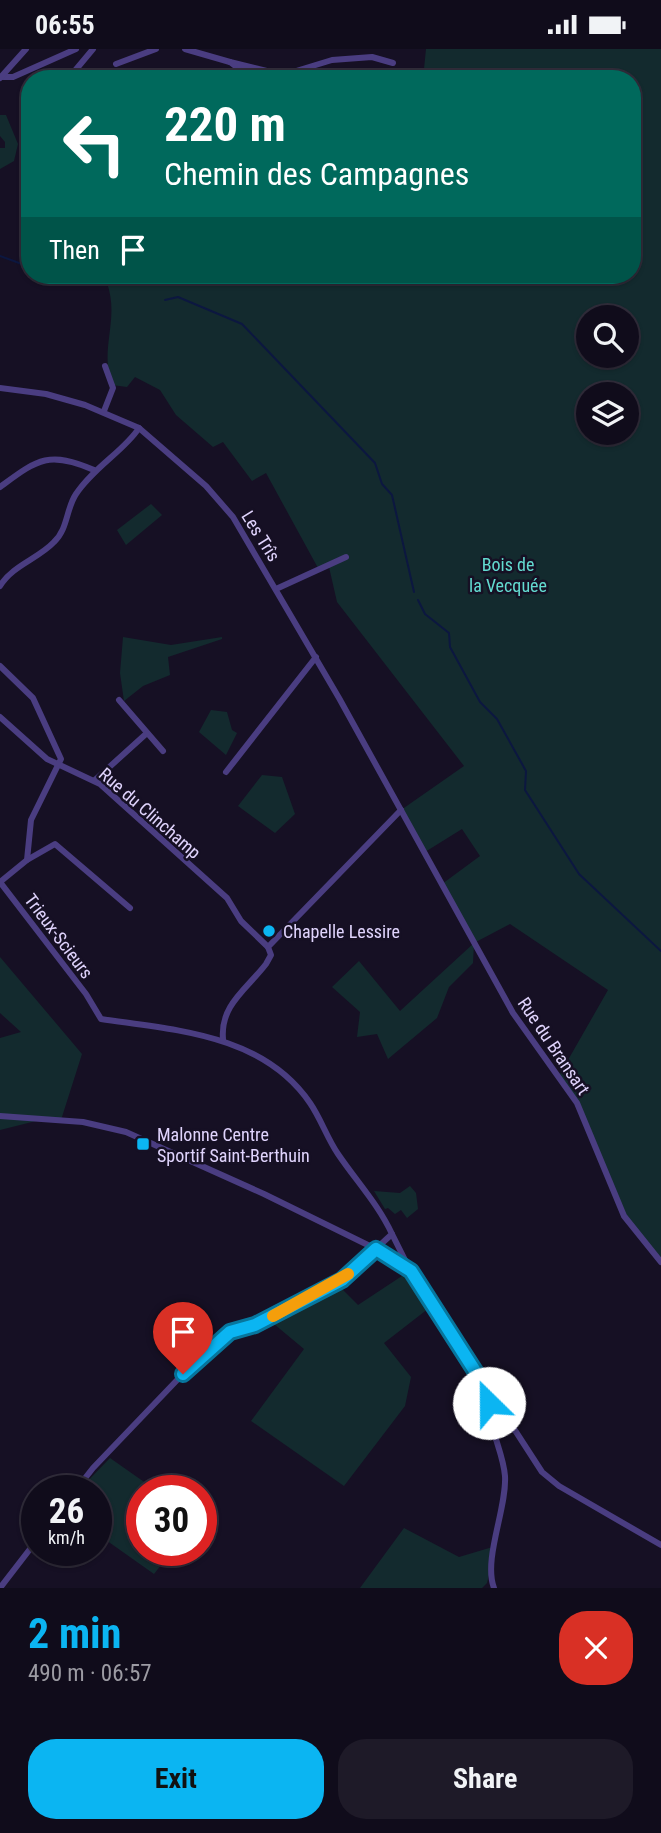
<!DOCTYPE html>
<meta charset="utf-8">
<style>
:root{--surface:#100c1b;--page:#1e1a28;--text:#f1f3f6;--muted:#9c9ba3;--line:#302c3a;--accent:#0bb5f2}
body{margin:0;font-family:"Roboto Condensed",sans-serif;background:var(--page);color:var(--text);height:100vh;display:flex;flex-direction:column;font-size:26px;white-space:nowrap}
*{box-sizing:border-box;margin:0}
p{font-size:23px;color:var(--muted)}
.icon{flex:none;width:38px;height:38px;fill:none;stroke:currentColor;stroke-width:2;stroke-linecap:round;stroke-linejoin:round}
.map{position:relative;height:1539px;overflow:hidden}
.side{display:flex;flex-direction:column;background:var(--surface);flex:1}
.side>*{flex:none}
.hud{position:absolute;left:21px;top:21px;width:620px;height:214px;border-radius:28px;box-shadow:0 2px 5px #0004,0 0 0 2px var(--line);background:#00695c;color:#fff;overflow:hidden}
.controls{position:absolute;left:576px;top:256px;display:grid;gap:14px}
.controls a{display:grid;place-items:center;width:63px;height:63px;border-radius:50%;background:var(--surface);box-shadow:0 2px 5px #0004,0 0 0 2px var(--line);font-size:35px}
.speed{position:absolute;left:21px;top:1426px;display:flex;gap:14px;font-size:35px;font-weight:700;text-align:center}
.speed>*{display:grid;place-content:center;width:91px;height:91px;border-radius:50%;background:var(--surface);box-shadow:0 2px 5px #0004,0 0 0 2px var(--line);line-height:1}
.speed small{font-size:18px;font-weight:400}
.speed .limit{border:10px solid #d22;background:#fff;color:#111}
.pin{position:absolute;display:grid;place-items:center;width:60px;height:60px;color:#fff;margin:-72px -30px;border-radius:50% 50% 50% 0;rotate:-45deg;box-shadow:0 0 7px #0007}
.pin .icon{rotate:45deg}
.me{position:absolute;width:77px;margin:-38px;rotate:337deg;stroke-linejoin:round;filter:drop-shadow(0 0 5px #0008)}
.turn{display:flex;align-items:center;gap:24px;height:147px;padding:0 28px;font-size:32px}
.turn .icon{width:91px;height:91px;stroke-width:2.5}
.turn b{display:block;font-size:49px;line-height:60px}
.then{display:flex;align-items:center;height:66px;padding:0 28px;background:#0003;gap:14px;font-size:26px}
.round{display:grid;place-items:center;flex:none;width:74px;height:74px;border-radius:28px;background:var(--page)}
.headline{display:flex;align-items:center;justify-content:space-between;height:119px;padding:0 28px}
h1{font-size:42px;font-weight:700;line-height:52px;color:var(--accent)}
.button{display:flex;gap:14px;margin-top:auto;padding:14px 28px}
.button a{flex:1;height:80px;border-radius:28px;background:var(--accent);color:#111;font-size:28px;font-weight:700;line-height:80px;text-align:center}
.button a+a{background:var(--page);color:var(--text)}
.status{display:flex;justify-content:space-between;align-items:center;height:49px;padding:0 35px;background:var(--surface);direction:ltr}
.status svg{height:19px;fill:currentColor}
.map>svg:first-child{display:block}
.green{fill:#132a2e;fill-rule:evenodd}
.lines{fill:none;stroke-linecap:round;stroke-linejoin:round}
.stream{stroke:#0c1740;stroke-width:2}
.minor{stroke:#4a3d81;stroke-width:6}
.route-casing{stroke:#07769d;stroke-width:18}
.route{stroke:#0bb5f2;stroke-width:12}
.slow{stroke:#f59e0b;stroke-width:12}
.poi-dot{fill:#0bb5f2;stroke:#161024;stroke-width:2.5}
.labels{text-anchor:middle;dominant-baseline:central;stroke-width:5;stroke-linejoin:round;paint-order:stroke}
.street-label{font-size:18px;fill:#e0d4fd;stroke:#161024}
.park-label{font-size:18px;fill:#63dad0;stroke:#161024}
.poi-label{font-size:18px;fill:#e0d4fd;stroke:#161024;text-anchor:start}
</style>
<div class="status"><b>06:55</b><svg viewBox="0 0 49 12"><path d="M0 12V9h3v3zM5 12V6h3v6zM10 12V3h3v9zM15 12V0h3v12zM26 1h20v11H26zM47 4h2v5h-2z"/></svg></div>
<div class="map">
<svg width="661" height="1539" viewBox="0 0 661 1539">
<rect width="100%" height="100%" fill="#161024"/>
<g class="green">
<path d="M426,0h235v1213l-37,-46 -39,-97 -25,-45 48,-84 -98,-66 -36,19 -1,20 -24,24 -12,31 -49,41 -11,-25 -20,3 3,-25 -28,-25 27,-26 41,50 74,-68 -32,-59 38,-28 -18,-27 -37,23 -24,-42 63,-44 -127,-164 -8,-35 -11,1 -52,-95 -14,8 -29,-39 -10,5 -37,-32 -16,-25 -25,-13 -8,10 -15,-2c-13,-37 8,-65 -5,-102h26l3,-8h496v-196h-98l-13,-4 8,4h-106zM588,268h38v38h-38zM588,345h38v38h-38z"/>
<path d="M0,66h6l12,29 -4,17 -14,8v-21h5v-6l-5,-6z"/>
<path d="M151,455l11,11 -36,30 -9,-15z"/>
<path d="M123,588l48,8 51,-8v2l-54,18 2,18 -27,11 -19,15 -4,-28z"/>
<path d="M211,661l16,2 5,18 5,3 -11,22 -27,-23z"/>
<path d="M262,726l20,2 13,37 -20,19 -37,-27z"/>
<path d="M0,908l82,97 -21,66 -25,1 -36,9v-92l21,-6 -21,-19z"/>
<path d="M410,1137l6,7 2,16 -11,9 -6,-8 -6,4 -7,-6 -3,1 -11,-18 26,2z"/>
<path d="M411,1221l22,35 -49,38 27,34 -6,29 -61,80 -93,-65 53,-72 -36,-30 68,-36 22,22z"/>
<path d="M110,1409l47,33h-15v60h30l-18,23 -58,-41v-42h-18z"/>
<path d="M404,1479l55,29 37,-11 -9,37 -5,5h-122z"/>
</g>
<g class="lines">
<g class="stream">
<path d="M0,207l30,11"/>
<path d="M42,226c13,2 34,11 46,6"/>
<path d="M165,251l13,-3 64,27 133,139 7,21 10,11 22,97"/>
<path d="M418,551l7,14 24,19 1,14 30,55 17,17 29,52 -1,19 54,84 82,77"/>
</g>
<g class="minor">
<path d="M185,0l45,13 22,17"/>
<path d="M230,13l53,13 49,-15 40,-3 21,6"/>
<path d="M116,15l40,-15"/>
<path d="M1,28h12l63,-28"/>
<path d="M0,29l26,-29"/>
<path d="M68,30l25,-30"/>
<path d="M30,156l-6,10 6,12"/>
<path d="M0,339l46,6 39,11 54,23 67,58 27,31 106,181 174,315 64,90 47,113 37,46"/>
<path d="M104,362l9,-23 -8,-22"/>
<path d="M0,438c37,-27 48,-37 94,-17"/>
<path d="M0,537c13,-21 38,-27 54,-44 14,-13 12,-33 22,-48 18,-27 49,-44 63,-66"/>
<path d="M276,540l70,-32"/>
<path d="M0,617l33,32 28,61 -30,61 -4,40 -27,22 86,112 15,25c74,11 162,15 209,84 11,16 17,35 28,51 19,28 40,50 54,80l-50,46 -87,45 -25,7 -28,22 -109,114 -18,23"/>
<path d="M119,651l44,51"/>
<path d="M0,668l47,42 53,25 127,114 14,23 27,26"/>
<path d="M226,723l90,-115"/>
<path d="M95,731l52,-47"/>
<path d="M27,811l28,-16 75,64"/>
<path d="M223,990c-3,-34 24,-50 43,-75l5,-9 -3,-8 133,-137"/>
<path d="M0,1067l83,6 43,10 138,62 112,55 35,21 131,202 17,14 102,59"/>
<path d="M392,1185l18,36"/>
<path d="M491,1347c-6,27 12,53 14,80 2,32 -22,83 -11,112"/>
<path d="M0,1539l37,-48"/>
</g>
</g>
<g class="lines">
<g class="route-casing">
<path id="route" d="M183,1325l47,-42 25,-7 87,-45 34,-31 35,22 80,125 -2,7"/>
</g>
<use href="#route" class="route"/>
<path class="slow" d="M273,1267l75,-42"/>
</g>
<g class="poi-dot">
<circle cx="269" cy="882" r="7"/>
<rect x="136" y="1088" width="14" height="14" rx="3.5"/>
</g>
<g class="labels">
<g class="street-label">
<text transform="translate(261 487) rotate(58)">Les Trîs</text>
<text transform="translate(150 764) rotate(41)">Rue du Clinchamp</text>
<text transform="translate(59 887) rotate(53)">Trieux-Scieurs</text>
<text transform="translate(554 997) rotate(56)">Rue du Bransart</text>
</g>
<g class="park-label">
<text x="508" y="515">Bois de<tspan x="508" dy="21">la Vecquée</tspan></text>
</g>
<g class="poi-label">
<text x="283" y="882">Chapelle Lessire</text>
<text x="157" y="1085">Malonne Centre<tspan x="157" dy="21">Sportif Saint-Berthuin</tspan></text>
</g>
</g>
</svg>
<div class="controls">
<a><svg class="icon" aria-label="search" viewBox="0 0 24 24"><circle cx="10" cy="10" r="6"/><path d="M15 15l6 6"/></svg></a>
<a><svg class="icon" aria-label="layers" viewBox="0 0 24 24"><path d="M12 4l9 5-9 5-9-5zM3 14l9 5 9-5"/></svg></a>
</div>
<div class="speed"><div>26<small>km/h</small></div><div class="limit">30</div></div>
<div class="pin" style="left:183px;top:1325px;background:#d93025"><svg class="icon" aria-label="arrive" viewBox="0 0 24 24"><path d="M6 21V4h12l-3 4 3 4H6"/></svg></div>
<svg class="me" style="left:489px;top:1354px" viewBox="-20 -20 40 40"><circle r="19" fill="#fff"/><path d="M0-13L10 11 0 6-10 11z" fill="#0bb5f2"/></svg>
<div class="hud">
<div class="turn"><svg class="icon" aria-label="left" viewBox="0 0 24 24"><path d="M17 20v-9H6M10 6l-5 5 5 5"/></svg><div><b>220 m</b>Chemin des Campagnes</div></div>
<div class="then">Then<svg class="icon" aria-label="arrive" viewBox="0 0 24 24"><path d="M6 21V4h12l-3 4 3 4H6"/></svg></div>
</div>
</div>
<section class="side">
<div class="headline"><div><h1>2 min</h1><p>490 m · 06:57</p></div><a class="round" style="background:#d93025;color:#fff"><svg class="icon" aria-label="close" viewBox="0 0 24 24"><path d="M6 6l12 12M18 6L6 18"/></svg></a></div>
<div class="button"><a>Exit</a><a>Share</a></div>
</section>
